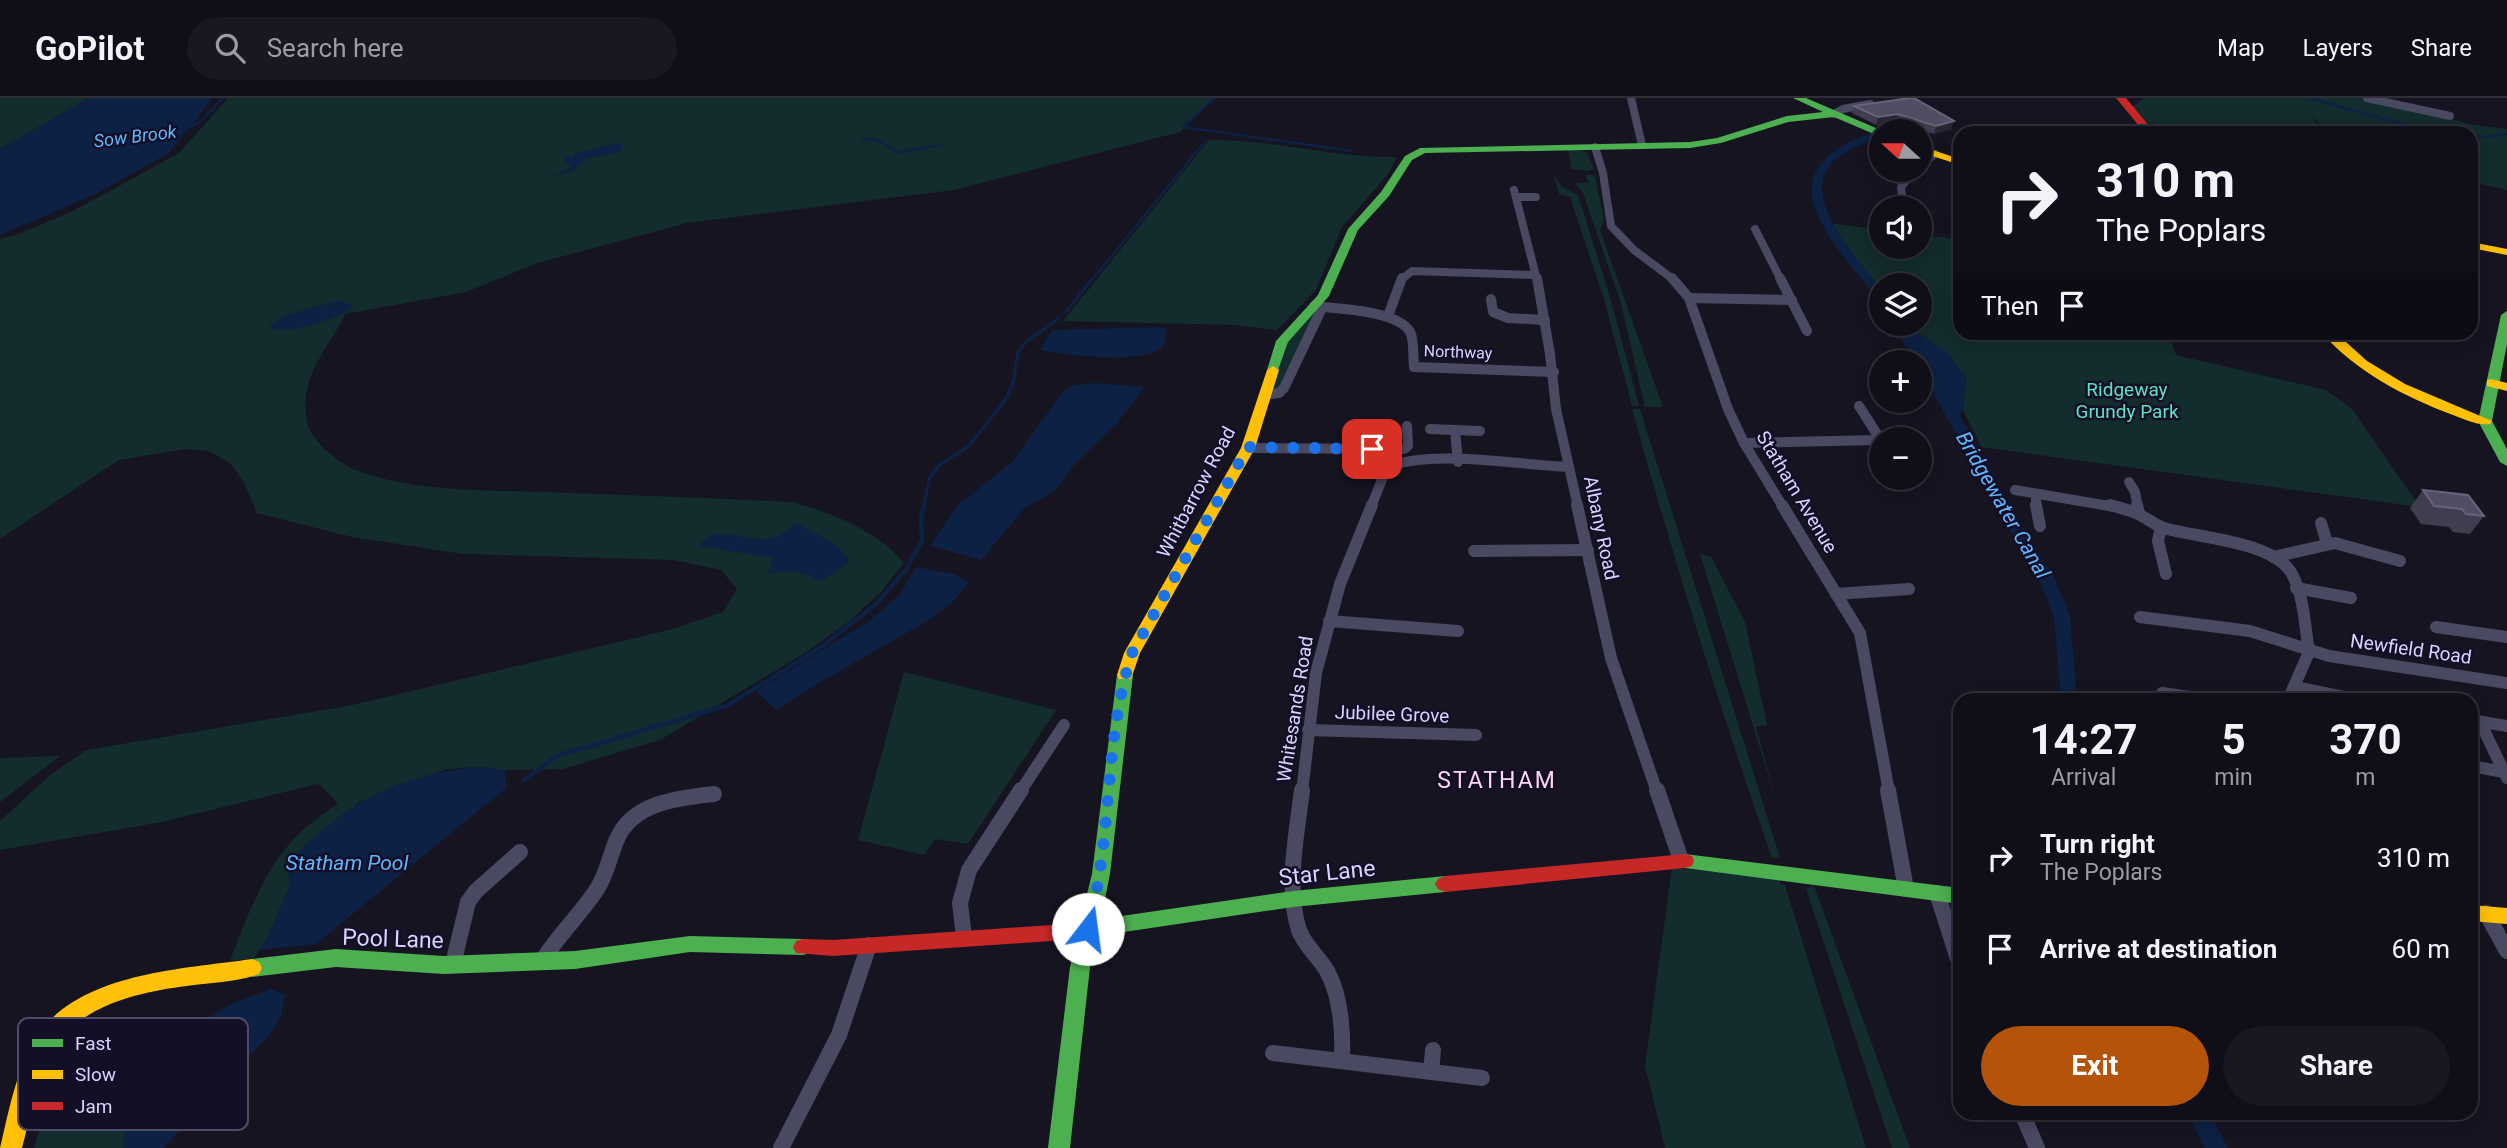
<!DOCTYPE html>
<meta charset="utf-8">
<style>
:root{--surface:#100f19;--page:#191822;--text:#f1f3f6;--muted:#9c9ca2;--line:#302f38;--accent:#b45309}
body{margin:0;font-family:Roboto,sans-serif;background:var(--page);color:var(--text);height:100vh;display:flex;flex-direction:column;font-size:26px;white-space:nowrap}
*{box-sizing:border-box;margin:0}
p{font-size:23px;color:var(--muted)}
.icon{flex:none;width:38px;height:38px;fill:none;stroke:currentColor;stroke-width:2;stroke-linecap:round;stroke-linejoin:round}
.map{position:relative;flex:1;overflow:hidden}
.sheet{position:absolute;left:1953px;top:595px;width:525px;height:427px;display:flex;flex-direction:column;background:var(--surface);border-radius:21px;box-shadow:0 4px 18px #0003,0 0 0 2px var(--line)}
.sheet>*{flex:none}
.banner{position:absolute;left:1953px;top:28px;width:525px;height:214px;border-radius:21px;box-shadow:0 4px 18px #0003,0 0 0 2px var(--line);background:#100f19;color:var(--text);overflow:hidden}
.needle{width:46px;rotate:291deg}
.controls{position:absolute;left:1869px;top:21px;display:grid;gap:14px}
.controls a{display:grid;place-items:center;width:63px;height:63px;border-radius:50%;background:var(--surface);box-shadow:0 4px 18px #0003,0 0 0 2px var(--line);font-size:35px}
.pin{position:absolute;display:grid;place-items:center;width:60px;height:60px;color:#fff;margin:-30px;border-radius:14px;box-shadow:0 4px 10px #0006}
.me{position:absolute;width:77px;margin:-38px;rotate:15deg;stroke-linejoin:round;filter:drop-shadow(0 0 5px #0008)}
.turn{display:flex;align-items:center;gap:24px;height:147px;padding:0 28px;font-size:32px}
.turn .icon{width:91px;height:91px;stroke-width:2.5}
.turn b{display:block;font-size:49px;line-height:60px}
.then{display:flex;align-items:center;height:66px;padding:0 28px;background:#0003;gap:14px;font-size:26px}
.eta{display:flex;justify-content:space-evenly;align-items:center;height:119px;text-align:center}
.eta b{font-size:42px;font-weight:700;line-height:49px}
.primary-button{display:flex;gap:14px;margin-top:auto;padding:14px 28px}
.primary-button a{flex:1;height:80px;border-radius:42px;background:var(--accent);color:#fff;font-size:28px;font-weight:700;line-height:80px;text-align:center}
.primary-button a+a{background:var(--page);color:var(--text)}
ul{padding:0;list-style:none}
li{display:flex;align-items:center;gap:21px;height:91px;padding:0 28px}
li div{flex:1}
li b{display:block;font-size:26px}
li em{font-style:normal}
header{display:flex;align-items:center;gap:42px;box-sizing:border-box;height:98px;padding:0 35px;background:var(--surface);border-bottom:2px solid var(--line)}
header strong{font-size:33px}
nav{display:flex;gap:38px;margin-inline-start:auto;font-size:24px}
.search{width:490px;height:63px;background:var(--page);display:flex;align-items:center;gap:18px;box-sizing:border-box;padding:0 24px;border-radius:38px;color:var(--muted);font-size:26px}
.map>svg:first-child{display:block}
.green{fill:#132c2d}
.water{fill:#0d2144}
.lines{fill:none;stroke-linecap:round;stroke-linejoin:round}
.stream-far2{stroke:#0d2144;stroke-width:2.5}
.stream-far1{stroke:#0d2144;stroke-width:3.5}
.stream{stroke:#0d2144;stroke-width:4.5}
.canal{fill:#0d2144;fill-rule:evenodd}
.street-far3{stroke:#4a4962;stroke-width:8}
.street-far2{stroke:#4a4962;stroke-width:10}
.street-far1{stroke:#4a4962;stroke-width:12}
.street{stroke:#4a4962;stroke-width:16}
.fast{fill:#4caf50;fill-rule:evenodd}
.slow{fill:#ffc107;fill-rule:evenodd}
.jam{fill:#c62828;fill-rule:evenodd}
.wall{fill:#403d50}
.shaded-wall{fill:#282635}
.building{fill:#504e63;stroke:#66637b;stroke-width:2}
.route{stroke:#1a73e8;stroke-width:12;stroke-dasharray:0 21.6}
.labels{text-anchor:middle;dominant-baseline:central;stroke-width:5;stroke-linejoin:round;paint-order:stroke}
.far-street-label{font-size:16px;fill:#d9d4ff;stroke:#130f26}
.far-water-label{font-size:18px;font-style:italic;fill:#62b6ff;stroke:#130f26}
.park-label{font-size:19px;fill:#5fe0c0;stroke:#130f26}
.street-label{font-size:19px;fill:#d9d4ff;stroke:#130f26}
.water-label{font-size:21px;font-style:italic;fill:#62b6ff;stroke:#130f26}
.quarter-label{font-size:23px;letter-spacing:2px;fill:#ffd6f0;stroke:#130f26}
.near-street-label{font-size:23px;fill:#d9d4ff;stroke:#130f26}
.key{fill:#130f26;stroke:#4e4a67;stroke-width:2}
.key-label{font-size:19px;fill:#d9d4ff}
</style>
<header>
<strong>GoPilot</strong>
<div class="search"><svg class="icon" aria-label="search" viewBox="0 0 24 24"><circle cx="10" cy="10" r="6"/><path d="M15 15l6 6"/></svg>Search here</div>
<nav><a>Map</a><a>Layers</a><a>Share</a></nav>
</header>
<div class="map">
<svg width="2507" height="1050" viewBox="0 0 2507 1050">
<rect width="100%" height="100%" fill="#161421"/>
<g class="green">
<path d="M0,0h89l-89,51z"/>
<path d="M228,0h987l-35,34 -226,58 -267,33 -149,40 -72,29 -121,22c-17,37 -46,60 -38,107 3,20 34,44 51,50 59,21 124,19 185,21 83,3 167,6 250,10 42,13 82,27 111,61l-23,29 -30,28 -43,31 -148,89 -97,29 -58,1 -26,-3 -32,2 -90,34 -67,82 -23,54 -13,19 -24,3c18,-47 35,-97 74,-132 10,-9 23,-17 34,-26l-20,-19 -156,38 -162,28v-29l50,-46 36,-25 262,-44 321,-76 54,-18 14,-23 -16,-19 -47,-10 -211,-6 -111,-17 -95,-24 -14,-32 -12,-17 -22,-13 -24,-2 -66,11 -119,79v-300l19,-5 54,-23 106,-58z"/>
<path d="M2144,0h219l112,27 32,4v61l-36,-8v-49h-116l-35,-9 -9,-9 8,11 29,7h-195l-21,-26z"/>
<path d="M1209,42c63,-1 125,18 188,17l-9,17 -46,53 -26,63 -39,40 -42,-5 -172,-4z"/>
<path d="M1568,51l19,3 7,17 -5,2 -18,-2z"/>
<path d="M1586,77h9l9,45 -4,10 63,177h-18l-25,-107 -37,-107 -9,-10h14z"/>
<path d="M1554,78l8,11 16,8 32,102 29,109h-7l-28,-107 -34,-102 -11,-3z"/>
<path d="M1829,125l52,7v17h39v-12l40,4v93l208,1 8,22 150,35 26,19 68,98 -439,-60 -18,-37 3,-32 -18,-25 -43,-29h15v-39h-39v11z"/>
<path d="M1322,210l-38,80 -19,7 11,-40 20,-32z"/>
<path d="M1632,311h8l140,449h-8c-52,-148 -98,-298 -140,-449z"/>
<path d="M1700,456l11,3 34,65 22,103 -11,2 21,76z"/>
<path d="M904,574l152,38 -88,134 -33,-5 -11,16 -66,-15z"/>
<path d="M60,658l-60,46v-44z"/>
<path d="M1672,770l107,9 2,7 4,1 81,263h-201l-20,-82z"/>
<path d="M1814,788l96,262h-18l-86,-259z"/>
<path d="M185,943c-28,30 -62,63 -62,107h-89l22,-70z"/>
</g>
<g class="water">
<path d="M89,0h124l-44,55 -73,41 -96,41v-86z"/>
<path d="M617,45l5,1 -2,8 -35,7 -11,12 -21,6 19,-11 -10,-6 2,-4 9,1 2,-4z"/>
<path d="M342,203l9,4v3c-14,11 -60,24 -77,22l-4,-4c5,-11 59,-23 72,-25z"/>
<path d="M1898,226h7l43,29 18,26 -3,31 -8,13z"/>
<path d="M1165,229c2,9 1,19 -8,24 -21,11 -92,5 -116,-1l1,-5 11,-15z"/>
<path d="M1096,285l48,4 -26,35 -45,44 -18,24 -31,19 -43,51 -51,-14 26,-39 57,-46 49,-68 11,-8z"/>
<path d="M797,425l38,21 15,17 -30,21c-18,-13 -31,-12 -52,-8l5,-16 -74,-12c16,-24 46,-5 69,-7 10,-1 21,-10 29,-16z"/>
<path d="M916,469l39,7 13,9 -16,20 -30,21 -103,59 -43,27 -20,-19 113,-70 31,-27z"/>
<path d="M479,669l26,3 1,18 -190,156 -57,6 8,-11 23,-54 -3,-20c51,-59 113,-92 192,-98z"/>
<path d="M271,891l14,6 -4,21 -13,21 -59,59 -45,52h-41c0,-48 55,-109 93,-135 16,-11 37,-17 55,-24z"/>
</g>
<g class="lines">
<g class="stream-far2">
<path d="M1215,0l-32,29 169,24"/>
<path d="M2309,0l89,25 48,10"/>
<path d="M184,32l16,-8 23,-24"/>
<path d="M862,41l14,1 22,12 43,-7"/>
<path d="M2471,41l36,-5"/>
<path d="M1092,182l115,-141"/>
</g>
<g class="stream-far1">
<path d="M1065,215l28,-35"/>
<path d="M923,409l7,-29 8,-12 31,-20 36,-46 8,-16 5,-32 8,-10 33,-24"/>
</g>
<path class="stream" d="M524,682l33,-24 171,-51 93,-58 54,-42 31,-35 16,-30 -1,-23 3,-12"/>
<g class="canal">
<path d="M1927,19l5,3 -2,2 -34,9h-15v5c-17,8 -39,14 -52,30 -27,35 31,96 52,123v10l-4,-1c-22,-28 -52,-59 -63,-93 -18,-59 73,-78 113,-88z"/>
<path d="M1892,226h12l73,121 24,48 53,84 16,39 7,84h-16l-7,-84 -16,-39 -51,-84 -24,-48 -43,-74v-9h-5z"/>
<path d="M2187,1015h23l18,35h-23z"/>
</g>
<g class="street-far3">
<path d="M1631,0l11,47"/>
<path d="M2367,0l83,18"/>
<path d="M1834,16l9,-5 27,-5"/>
<path d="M1595,49l8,26 8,53 23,24 40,30"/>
<path d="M1920,68l15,-12"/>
<path d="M1514,92l23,90"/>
<path d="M1517,99h19"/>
<path d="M1903,110l-2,-21 14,-17"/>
<path d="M1755,131l26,51"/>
<path d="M1401,182l11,-9 123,4"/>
</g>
<g class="street-far2">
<path d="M1537,180l13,76 6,55 22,98"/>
<path d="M1672,180l17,20 39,111 16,34 39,64"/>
<path d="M1780,180l27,53"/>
<path d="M1689,200l103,2"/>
<path d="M1491,201l2,13 15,6 37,2"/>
<path d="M1314,208c22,3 88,4 97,28 3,9 2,23 3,33l140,5"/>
<path d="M1388,218l14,-38"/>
<path d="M1265,297l14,-2 5,-5 38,-80"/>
<path d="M1430,331l50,2"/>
<path d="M1455,332l3,32"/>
<path d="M1744,345l132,-3 1,-6 -18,-28"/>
<path d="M1248,350l156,1 4,-3 -1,-20"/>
<path d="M2129,384l6,10 3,15"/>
<path d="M2015,392l100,17"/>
<path d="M2036,397v12"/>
<path d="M1371,409l16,-40c47,-18 130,-2 182,0"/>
</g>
<g class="street-far1">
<path d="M1577,407l34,153 46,134"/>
<path d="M1782,407l78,128 29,159"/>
<path d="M2036,407l4,21"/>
<path d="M2110,407c10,3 21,5 30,10 8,4 15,10 24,13 33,10 110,13 128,46 12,21 13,54 17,78"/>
<path d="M2137,407l2,9"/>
<path d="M2321,425l6,20"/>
<path d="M2161,429l-3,14 8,33"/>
<path d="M1474,453l114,-1"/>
<path d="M2273,459l62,-14 65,18"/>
<path d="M2296,490l55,10"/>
<path d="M1836,496l73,-5"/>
<path d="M2140,519l110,14 79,25 178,27"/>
<path d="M1329,523l129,10"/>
<path d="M2436,529l71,10"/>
<path d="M2295,589l63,13"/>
<path d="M2164,602l-2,-7 49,7"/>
<path d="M2288,602l21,-48"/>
<path d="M2471,622l36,6"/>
<path d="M2480,624l27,56"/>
<path d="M1308,632l168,5"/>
<path d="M2471,668l33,6"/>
<path d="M1020,694l44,-67"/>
<path d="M1302,694l14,-119 24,-89 32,-79"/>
</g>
<g class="street">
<path d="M1302,692c-5,44 -17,97 -3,140 5,15 20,27 28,41 14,25 16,62 15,90"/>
<path d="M1657,692l24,70"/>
<path d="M1888,692l18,99"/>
<path d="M1937,795l23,72"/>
<path d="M2486,815l21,38"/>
<path d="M964,839l-4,-34 9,-33 52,-80"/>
<path d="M542,863c16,-26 39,-47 55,-72 10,-15 13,-34 20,-50 16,-37 62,-41 97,-45"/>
<path d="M453,866l15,-62 8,-11 44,-39"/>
<path d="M1273,955l209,25"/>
<path d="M1431,974l2,-22"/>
<path d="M2022,1015l15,35"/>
<path d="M781,1050l58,-113 30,-90"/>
</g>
<g class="fast">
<path d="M1793,0h13l77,33 -2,6 -47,-20 -46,5 -67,21 -31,5 -265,5 -13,7 -23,36 -31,34 -29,66 -41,46 -11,31 -4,1 -6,-4 9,-29 42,-46 30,-66 33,-37 24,-36 15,-8 270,-6 27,-4 70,-22 36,-4z"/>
<path d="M2507,213v33l-15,77 15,28v17l-7,-4 -22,-41 23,-106z"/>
<path d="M1125,571l8,6 -23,199 -9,45 192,-28 152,-15 7,3 3,5 -3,5 -7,3 -152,15 -196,29 -7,31 -20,181h-22l22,-181 7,-28 -11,1 -7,-2 -3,-6 3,-6 21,-4 12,-48 25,-199z"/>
<path d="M1685,756l275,34v16l-275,-36 -7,-2 -2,-5 2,-5z"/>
<path d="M690,838l113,3 7,2 3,6 -3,6 -7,2 -113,-3 -115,17 -131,5 -108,-7 -84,10 -7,-3 -3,-6 3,-6 7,-3 84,-10 108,7 131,-5z"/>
</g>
<g class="slow">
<path d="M1920,48l40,13v6l-40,-13z"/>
<path d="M2471,144l36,7v6l-36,-7z"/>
<path d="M2321,234h14l32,29 38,23 87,37 -2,3c-12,2 -26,-5 -37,-9 -48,-18 -97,-43 -132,-83z"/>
<path d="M1273,268l6,4 -24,78 -115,205 -9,26h-12l-2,-4 7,-22 117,-205 26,-78z"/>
<path d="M2491,281l16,4v8l-20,-5v-6z"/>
<path d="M2471,807l36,3v16l-36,-3z"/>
<path d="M252,861l7,3 3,6 -3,6c-25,9 -54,9 -80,13 -50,7 -108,23 -132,72 -13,28 -17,60 -25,89h-22c9,-38 17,-83 40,-116 44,-60 145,-63 212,-73z"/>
</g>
<g class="jam">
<path d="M2116,0h10l29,35h-10z"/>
<path d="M1685,756l7,2 2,5 -2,5 -7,2 -240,24 -7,-3 -3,-5 3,-5 7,-3z"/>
<path d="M1066,826l7,2 3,6 -3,6 -7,2 -233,16 -37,-3 -3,-6 3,-6 7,-2 30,1z"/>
</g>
</g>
<g class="wall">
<path d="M1910,0l41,31 -17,5 -38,-12 -20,3 -24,-12 2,-7z"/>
<path d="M2423,392l61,26 -14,18 -17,-2 -4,-5 -28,-3 -11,-16z"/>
</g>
<g class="shaded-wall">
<path d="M1898,16l-2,8 -20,3 2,-8z"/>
<path d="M1954,23l-3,8 -17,5 2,-8z"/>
</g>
<g class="building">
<path d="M1910,0h4l40,23 -18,5 -38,-12 -20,3 -24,-11z"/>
<path d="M2423,392l45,5 16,21 -18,-2 -4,-5 -28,-3z"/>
</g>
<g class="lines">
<path class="route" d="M1088,831c25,-90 15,-187 44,-276l116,-206 124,2"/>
</g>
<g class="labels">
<g class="far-street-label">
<text transform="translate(1458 254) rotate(2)">Northway</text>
</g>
<g class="far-water-label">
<text transform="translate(135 38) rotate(-7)">Sow Brook</text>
</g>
<g class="park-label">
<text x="2127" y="291">Ridgeway<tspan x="2127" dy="22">Grundy Park</tspan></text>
</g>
<g class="street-label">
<text transform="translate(1196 394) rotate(-62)">Whitbarrow Road</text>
<text transform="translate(1797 394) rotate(59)">Statham Avenue</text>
<text transform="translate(1601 430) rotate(78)">Albany Road</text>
<text transform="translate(2411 551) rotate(8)">Newfield Road</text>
<text transform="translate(1295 611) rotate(-81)">Whitesands Road</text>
<text transform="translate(1392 616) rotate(2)">Jubilee Grove</text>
</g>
<g class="water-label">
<text transform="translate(2003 407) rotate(60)">Bridgewater Canal</text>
<text x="347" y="765">Statham Pool</text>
</g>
<g class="quarter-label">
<text x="1497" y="682">STATHAM</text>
</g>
<g class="near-street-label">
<text transform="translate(1327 775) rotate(-6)">Star Lane</text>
<text transform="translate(393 841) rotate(2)">Pool Lane</text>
</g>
</g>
<rect x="18" y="920" width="230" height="112" rx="10" class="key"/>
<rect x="32" y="941" width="31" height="8" fill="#4caf50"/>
<rect x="32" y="972" width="31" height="9" fill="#ffc107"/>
<rect x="32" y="1004" width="31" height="8" fill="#c62828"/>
<g class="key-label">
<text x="75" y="952">Fast</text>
<text x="75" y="983">Slow</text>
<text x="75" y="1015">Jam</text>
</g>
</svg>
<div class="controls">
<a><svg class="needle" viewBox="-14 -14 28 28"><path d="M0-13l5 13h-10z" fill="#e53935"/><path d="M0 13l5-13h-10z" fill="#9c9ca2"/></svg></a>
<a><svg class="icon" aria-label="sound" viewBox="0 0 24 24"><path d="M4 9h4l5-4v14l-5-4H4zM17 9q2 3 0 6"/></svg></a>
<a><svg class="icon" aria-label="layers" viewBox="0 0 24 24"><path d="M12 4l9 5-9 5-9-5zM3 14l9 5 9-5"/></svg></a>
<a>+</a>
<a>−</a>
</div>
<div class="pin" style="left:1372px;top:351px;background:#d93025"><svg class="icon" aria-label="arrive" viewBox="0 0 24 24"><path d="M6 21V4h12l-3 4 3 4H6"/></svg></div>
<svg class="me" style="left:1088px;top:831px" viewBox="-20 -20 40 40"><circle r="19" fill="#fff"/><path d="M0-13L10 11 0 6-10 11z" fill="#1a73e8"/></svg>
<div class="banner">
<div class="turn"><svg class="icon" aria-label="right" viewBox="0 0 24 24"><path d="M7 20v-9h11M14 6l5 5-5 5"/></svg><div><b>310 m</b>The Poplars</div></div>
<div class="then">Then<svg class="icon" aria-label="arrive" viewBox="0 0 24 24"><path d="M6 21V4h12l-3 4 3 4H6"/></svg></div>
</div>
<section class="sheet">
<div class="eta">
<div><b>14:27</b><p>Arrival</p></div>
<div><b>5</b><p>min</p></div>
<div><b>370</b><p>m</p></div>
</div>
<ul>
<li><svg class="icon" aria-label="right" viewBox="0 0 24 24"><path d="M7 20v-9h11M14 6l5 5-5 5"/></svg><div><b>Turn right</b><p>The Poplars</p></div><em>310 m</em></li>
<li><svg class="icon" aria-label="arrive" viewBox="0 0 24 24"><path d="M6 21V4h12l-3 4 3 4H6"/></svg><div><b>Arrive at destination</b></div><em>60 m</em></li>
</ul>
<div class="primary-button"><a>Exit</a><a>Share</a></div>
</section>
</div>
